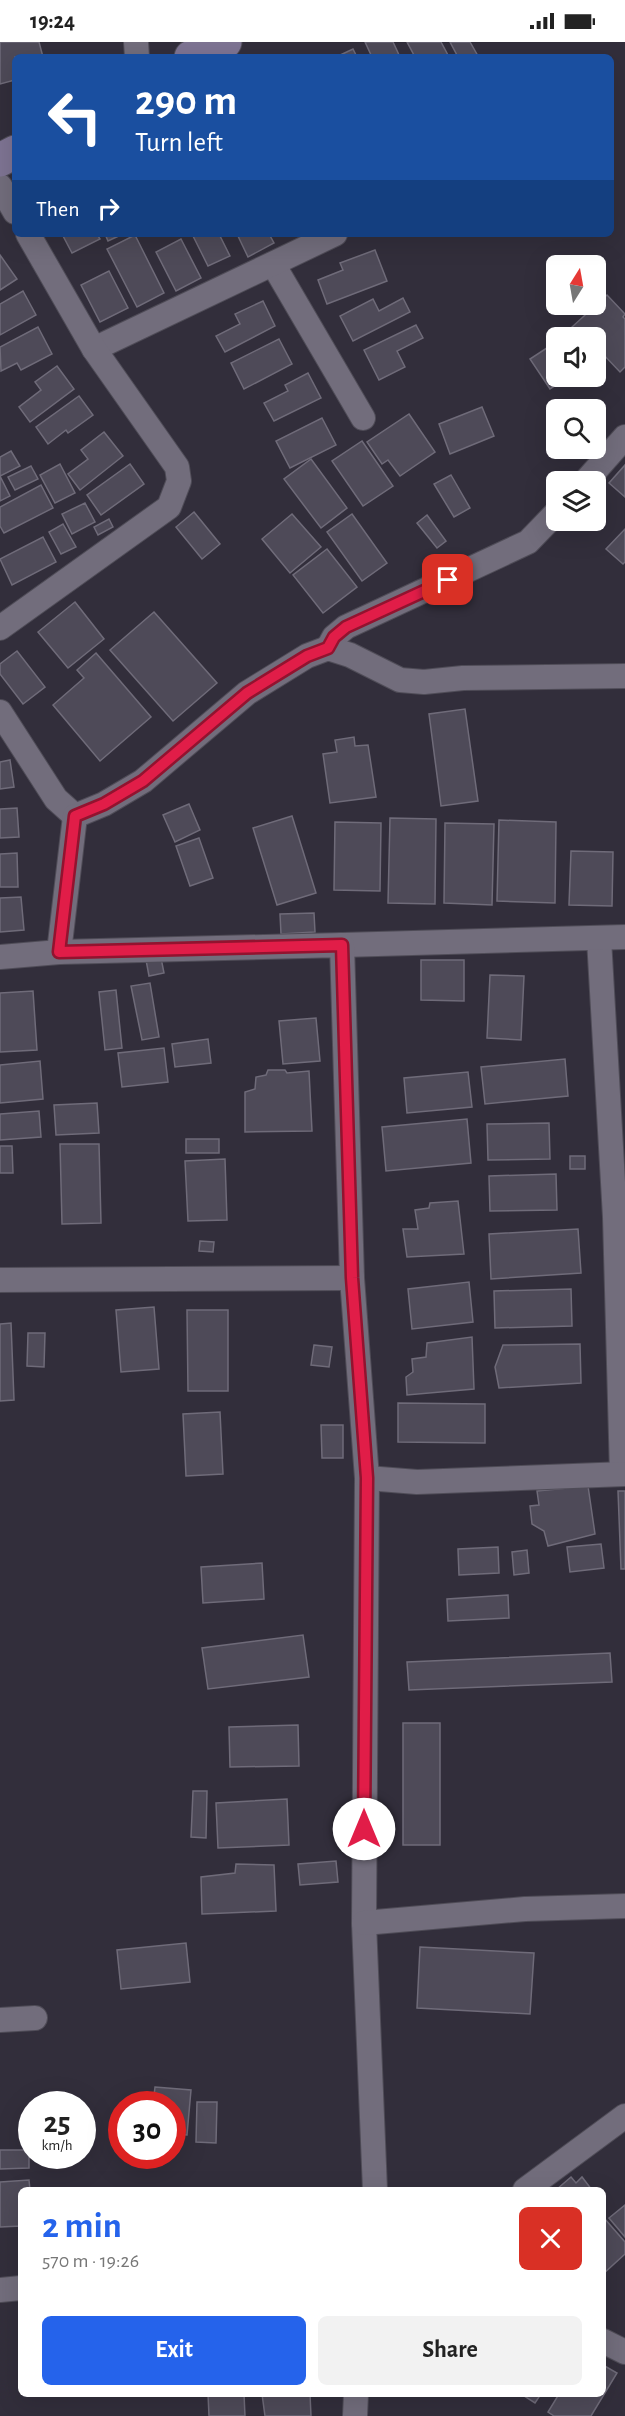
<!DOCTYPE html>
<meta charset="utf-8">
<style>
:root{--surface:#fff;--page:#f2f2f2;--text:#222;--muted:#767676;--accent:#2563eb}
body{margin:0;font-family:"Alegreya Sans",sans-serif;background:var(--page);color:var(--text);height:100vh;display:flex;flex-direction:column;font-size:22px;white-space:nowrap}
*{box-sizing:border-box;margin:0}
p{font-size:20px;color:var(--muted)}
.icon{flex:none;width:33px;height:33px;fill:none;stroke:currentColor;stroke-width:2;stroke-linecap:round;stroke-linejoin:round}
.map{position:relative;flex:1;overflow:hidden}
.panel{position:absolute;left:18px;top:2145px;width:588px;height:210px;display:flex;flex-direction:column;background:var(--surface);border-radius:9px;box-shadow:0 6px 24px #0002}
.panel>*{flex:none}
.hud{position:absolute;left:12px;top:12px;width:602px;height:183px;border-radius:9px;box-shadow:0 6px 24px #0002;background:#1a4fa0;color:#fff;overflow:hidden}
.needle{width:39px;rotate:11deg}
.buttons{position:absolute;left:546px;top:213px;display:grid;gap:12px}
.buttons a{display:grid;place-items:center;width:60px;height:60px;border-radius:9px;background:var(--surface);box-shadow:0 6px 24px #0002;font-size:30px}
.speed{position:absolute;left:18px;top:2049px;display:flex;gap:12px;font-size:30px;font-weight:700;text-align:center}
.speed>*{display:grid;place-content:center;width:78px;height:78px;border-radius:50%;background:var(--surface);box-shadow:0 6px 24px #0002;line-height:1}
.speed small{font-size:15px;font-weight:400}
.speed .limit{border:9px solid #d22;background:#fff;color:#111}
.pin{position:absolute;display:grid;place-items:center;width:51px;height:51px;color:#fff;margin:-26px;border-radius:12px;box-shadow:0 3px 9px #0006}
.me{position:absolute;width:66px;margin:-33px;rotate:0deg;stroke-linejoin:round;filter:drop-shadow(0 0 4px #0008)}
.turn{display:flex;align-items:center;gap:21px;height:126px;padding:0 24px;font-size:27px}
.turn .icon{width:78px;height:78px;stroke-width:2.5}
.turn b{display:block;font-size:42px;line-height:51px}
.then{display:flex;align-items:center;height:57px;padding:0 24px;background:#0003;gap:12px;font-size:22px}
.round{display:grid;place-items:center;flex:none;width:63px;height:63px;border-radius:9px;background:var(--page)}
.head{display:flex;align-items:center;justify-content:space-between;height:102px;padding:0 24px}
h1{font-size:36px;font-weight:600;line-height:45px;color:var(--accent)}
.cta{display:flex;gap:12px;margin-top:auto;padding:12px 24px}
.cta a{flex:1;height:69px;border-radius:9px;background:var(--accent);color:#fff;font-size:24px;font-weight:600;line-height:69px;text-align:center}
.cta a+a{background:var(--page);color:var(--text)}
.status{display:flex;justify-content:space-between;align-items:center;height:42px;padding:0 30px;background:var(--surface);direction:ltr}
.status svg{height:16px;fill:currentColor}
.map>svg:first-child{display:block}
.building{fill:#4e4a58;stroke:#6f6b79;stroke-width:1.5}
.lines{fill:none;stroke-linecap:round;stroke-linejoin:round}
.street-casing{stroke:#4f4c57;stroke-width:26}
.secondary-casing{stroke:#4f4c57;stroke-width:35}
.street{stroke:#726d7c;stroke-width:24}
.secondary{stroke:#7e7493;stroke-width:33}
.route-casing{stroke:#92132f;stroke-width:15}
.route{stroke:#e11d48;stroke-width:10}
</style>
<div class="status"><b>19:24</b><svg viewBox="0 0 49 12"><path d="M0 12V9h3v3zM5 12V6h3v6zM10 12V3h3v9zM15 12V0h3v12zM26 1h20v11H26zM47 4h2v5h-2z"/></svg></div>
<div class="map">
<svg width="625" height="2374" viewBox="0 0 625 2374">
<rect width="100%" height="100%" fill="#322e3b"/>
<g class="building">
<path d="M0,0h39l4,15h-28v23l-15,4z"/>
<path d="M365,0h28l7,15h-28z"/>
<path d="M407,0h34l8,15h-34z"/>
<path d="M450,0h20l8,14 -20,1z"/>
<path d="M353,7l4,8h-21z"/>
<path d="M62,192h35l3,5 -28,14z"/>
<path d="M105,192h18l-15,7z"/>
<path d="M192,192h27l11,22 -22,10z"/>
<path d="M237,192h32l5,9 -26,14z"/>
<path d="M135,193l29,58 -27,14 -30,-58z"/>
<path d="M181,197l20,39 -25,13 -20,-39z"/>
<path d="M375,208l12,31 -60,23 -9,-24 25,-10 -3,-7z"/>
<path d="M0,213l17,24 -17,11z"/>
<path d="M109,229l19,37 -28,14 -19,-37z"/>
<path d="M23,249l13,24 -36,20v-31z"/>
<path d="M607,253l18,19 -2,3 2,2v48l-5,5 -18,-19 -3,3 -3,-3v-15h-15l-9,-11z"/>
<path d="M403,256l7,14 -57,29 -13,-25 33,-17 6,12z"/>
<path d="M263,259l12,25 -50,26 -9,-16 24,-12 -5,-10z"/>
<path d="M416,283l7,13 -26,13 8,16 -26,13 -15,-30z"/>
<path d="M38,285l14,27 -31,16 -4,-7 -16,8 -1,-24z"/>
<path d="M279,297l13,25 -48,25 -13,-26z"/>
<path d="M556,300v34h14l-20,13 -20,-30z"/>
<path d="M57,324l17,23 -44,33 -11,-15 22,-17 -6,-8z"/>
<path d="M308,331l13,25 -47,23 -10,-18 24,-12 -3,-6z"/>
<path d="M79,354l14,19 -25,18 -2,-3 -18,14 -12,-17z"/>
<path d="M482,365l12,29 -44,18 -11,-30z"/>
<path d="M409,372l26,38 -35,24 -12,-16 -6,4 -15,-22z"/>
<path d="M322,376l14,27 -46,23 -14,-27z"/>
<path d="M104,390l19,24 -43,34 -12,-16 20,-15 -7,-9z"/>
<path d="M362,399l31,45 -30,20 -31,-45z"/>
<path d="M11,409l9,15 -20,10 10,20 -10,5v-44z"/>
<path d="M311,417l36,49 -26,20 -37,-49z"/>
<path d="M60,422l15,29 -20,10 -15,-28z"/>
<path d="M130,422l14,20 -43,31 -14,-20z"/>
<path d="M625,423v32l-16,-14z"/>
<path d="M31,424l7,13 -23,11 -7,-13z"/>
<path d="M451,433l19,33 -16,9 -20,-33z"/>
<path d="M41,443l12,23 -49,25 -4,-7v-19z"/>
<path d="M85,461l10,19 -23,12 -10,-20z"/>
<path d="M194,470l26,32 -18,15 -26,-32z"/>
<path d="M292,472l29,33 -31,26 -28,-34z"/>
<path d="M352,472l35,49 -25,18 -35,-49z"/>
<path d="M427,473l19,26 -9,7 -20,-25z"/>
<path d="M109,477l4,8 -15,8 -4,-8z"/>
<path d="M63,482l13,23 -15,7 -12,-22z"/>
<path d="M625,487v33l-2,2 -17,-15z"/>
<path d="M43,495l13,25 -44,23 -12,-26z"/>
<path d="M327,507l30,38 -34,26 -30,-38z"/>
<path d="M75,560l29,37 -36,29 -30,-36z"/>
<path d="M154,570l63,71 -44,38 -63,-71z"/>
<path d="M17,609l28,36 -22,17 -23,-30v-10z"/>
<path d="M96,611l55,64 -51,44 -47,-56 31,-27 -7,-8z"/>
<path d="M465,667l13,92 -37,5 -12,-92z"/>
<path d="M354,695l1,9 13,-1 8,52 -46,6 -7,-49 14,-2 -2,-12z"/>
<path d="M10,718l4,27 -14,2v-27z"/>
<path d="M189,762l11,26 -25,12 -12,-27z"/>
<path d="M17,766l2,29 -19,1v-29z"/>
<path d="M292,774l24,77 -39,12 -24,-77z"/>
<path d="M390,776l46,1 -1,85 -47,-1z"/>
<path d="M499,778l57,2 -1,81 -58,-2z"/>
<path d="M335,780l46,1 -1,68 -46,-1z"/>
<path d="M445,781l49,1 -2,81 -48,-2z"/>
<path d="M199,796l14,40 -23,8 -14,-40z"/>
<path d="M571,809l42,1 -1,54 -43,-1z"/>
<path d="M17,811l1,34h-18v-33z"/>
<path d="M21,855l3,33 -24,2v-34z"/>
<path d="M314,871l1,19 -34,2 -1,-20z"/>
<path d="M161,916l3,15 -15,3 -3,-16z"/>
<path d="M421,918h43v41l-43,-1z"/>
<path d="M490,933l34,1 -3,64 -34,-2z"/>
<path d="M150,941l9,54 -17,3 -11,-54z"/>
<path d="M116,948l6,58 -17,2 -6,-58z"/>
<path d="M33,949l4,59 -37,2v-59z"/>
<path d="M316,976l4,43 -37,3 -4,-43z"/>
<path d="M208,997l3,24 -36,4 -3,-23z"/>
<path d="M164,1006l4,34 -46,5 -4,-34z"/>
<path d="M565,1017l3,37 -83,8 -4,-37z"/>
<path d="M40,1019l3,38 -43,4v-38z"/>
<path d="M268,1028h17l2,3 22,-2 3,60 -67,1v-40l10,-3 1,-12 10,-2z"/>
<path d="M468,1030l4,35 -65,6 -3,-35z"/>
<path d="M97,1061l2,30 -43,2 -2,-30z"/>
<path d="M39,1069l2,26 -41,3v-26z"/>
<path d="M467,1077l4,44 -85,8 -4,-44z"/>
<path d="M549,1081l1,36 -62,1 -1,-36z"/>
<rect x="186" y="1097" width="33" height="14"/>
<path d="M60,1102h39l2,79 -39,1z"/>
<path d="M0,1104h12l1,27h-13z"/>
<rect x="570" y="1114" width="15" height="13"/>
<path d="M225,1117l2,61 -39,1 -3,-60z"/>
<path d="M556,1132l1,36 -67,1 -1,-35z"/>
<path d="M458,1159l6,53 -57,3 -4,-28h15l-3,-19 14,-2 1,-5z"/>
<path d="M578,1187l3,44 -90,6 -2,-45z"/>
<path d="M200,1199l14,1 -1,10 -14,-1z"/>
<path d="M469,1240l4,40 -61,7 -4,-40z"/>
<path d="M571,1247l1,37 -77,2 -1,-37z"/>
<path d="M154,1265l5,62 -38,3 -5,-62z"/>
<path d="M187,1268h41v81h-40z"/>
<path d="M11,1281l3,77 -14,1v-77z"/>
<path d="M28,1291h17l-1,34 -17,-1z"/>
<path d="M472,1295l2,52 -67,6 -1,-18 7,-5 -1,-13 14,-2 1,-14z"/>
<path d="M580,1302l1,39 -82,5 -4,-21 8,-22z"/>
<path d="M314,1303l18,2 -3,20 -18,-2z"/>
<path d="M398,1361l87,1v39l-87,-1z"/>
<path d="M220,1370l3,62 -37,2 -3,-62z"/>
<path d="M321,1383h22v33h-21z"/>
<path d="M588,1444l7,48 -47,12 -4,-15 -12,-7 -2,-18 9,-1 -2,-14z"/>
<path d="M618,1449h7v78h-4z"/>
<path d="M601,1502l3,24 -34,4 -3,-25z"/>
<path d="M498,1505l1,26 -40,2 -1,-26z"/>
<path d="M527,1508l2,23 -15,2 -2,-23z"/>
<path d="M262,1521l2,36 -61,4 -2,-36z"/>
<path d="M508,1553l1,23 -61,3 -1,-22z"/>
<path d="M303,1593l6,42 -101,12 -6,-41z"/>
<path d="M610,1611l2,29 -203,8 -2,-28z"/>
<rect x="403" y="1681" width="37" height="122"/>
<path d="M298,1683l1,41 -69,1 -1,-40z"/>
<path d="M193,1749h14l-1,47 -15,-1z"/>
<path d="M287,1757l2,46 -71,3 -2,-45z"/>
<path d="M336,1819l2,21 -38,3 -2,-21z"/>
<path d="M236,1822l38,1 2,46 -74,3 -1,-37 34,-4z"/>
<path d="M186,1901l4,39 -69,7 -4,-39z"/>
<path d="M420,1905l114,6 -4,61 -113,-6z"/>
<path d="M155,2045l36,3 -4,45 -15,-1v-30h-19z"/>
<path d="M197,2060h20l-1,41 -20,-1z"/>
<path d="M0,2108h29v18l-29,1z"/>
<path d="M571,2135l5,6 6,-6 10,13h-36z"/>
<path d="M29,2138l1,10h-9v36l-21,1v-45z"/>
<path d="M625,2163v32l-16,-19z"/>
<path d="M604,2176l21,24v12l-22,20z"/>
<path d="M603,2323l14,8 -26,43h-37l-6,-4 11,-18h44z"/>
<path d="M208,2352h36l1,22h-36z"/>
<path d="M262,2352h48l1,22h-46z"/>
<path d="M521,2352h20l-6,9z"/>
</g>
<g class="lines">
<g class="street-casing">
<g id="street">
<path d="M136,0l1,15"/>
<path d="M0,144l15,26"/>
<path d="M273,222l90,154"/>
<path d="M94,307l241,-115"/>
<path d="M585,440l40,-45"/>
<path d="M0,586l169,-121 10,-26 -2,-14 -83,-118 -66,-115"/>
<path d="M328,606l6,-11 12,-10 182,-85 28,-29"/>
<path d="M0,670l56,87 19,17"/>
<path d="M75,774l29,-12 39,-23 104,-88 60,-37 21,-8 22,7 50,25 24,2 39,-4 162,-2"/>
<path d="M599,897l16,278 7,257"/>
<path d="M342,903l283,-8"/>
<path d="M59,910l16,-136"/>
<path d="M0,915l59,-5 283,-7 10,333 15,200 -3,445 11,267"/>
<path d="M0,1238l352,-2"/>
<path d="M367,1436l50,4 208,-8"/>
<path d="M364,1881l161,-14 100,-3"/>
<path d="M0,1978l35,-2"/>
<path d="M525,2148l100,-74"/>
<path d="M0,2248l21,-2"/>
<path d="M603,2299l22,11"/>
<path d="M355,2374l1,-22"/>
</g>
</g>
<g class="secondary-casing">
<g id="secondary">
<path d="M191,15l34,-15"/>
<path d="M0,118l15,-8"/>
</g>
</g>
<use href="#street" class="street"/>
<use href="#secondary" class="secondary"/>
</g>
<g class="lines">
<g class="route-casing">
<path id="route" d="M364,1787l3,-351 -15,-200 -10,-333 -283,7 16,-136 29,-12 39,-23 104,-88 60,-37 21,-8 6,-11 12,-10 102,-47"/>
</g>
<use href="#route" class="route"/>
</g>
</svg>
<div class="buttons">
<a><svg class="needle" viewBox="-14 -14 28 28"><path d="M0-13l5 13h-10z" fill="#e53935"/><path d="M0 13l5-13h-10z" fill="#767676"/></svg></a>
<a><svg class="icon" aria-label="sound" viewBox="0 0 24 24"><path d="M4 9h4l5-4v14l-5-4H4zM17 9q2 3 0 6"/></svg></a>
<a><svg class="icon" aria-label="search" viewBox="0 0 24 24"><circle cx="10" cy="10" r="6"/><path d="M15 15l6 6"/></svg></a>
<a><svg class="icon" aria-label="layers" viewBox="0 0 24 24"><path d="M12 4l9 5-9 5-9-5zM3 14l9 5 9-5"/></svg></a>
</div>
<div class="speed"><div>25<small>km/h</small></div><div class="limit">30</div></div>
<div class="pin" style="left:448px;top:538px;background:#d93025"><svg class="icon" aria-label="arrive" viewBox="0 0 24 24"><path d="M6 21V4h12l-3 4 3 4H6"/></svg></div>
<svg class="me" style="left:364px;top:1787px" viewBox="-20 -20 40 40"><circle r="19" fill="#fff"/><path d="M0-13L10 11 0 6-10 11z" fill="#e11d48"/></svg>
<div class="hud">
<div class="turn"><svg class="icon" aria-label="left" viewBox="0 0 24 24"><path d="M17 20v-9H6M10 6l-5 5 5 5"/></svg><div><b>290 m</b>Turn left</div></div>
<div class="then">Then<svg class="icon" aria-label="right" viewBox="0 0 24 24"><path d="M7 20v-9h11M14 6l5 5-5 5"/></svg></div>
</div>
<section class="panel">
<div class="head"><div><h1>2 min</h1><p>570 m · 19:26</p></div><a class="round" style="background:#d93025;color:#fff"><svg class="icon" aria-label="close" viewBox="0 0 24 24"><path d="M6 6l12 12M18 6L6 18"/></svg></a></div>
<div class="cta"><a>Exit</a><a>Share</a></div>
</section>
</div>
